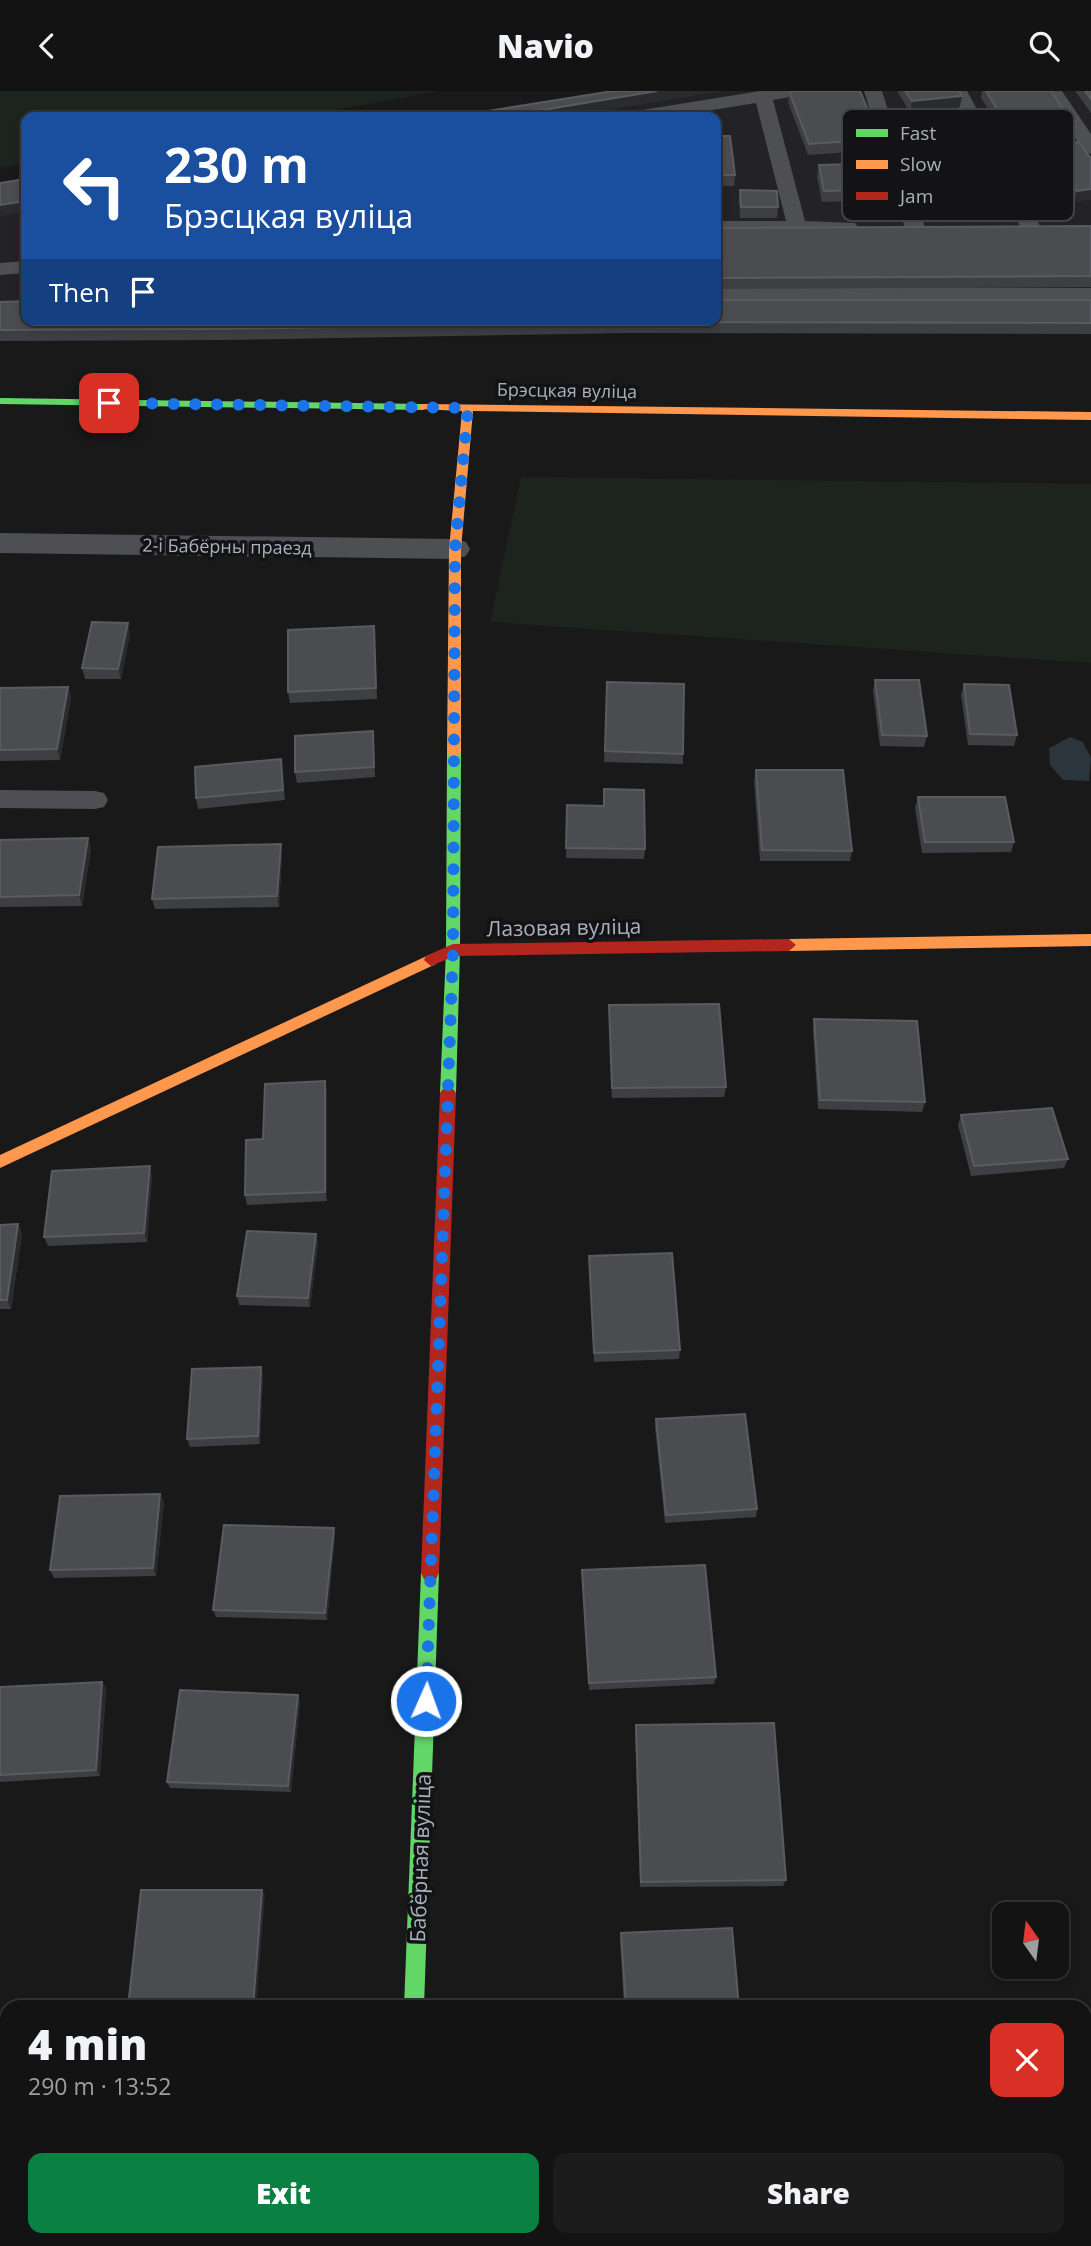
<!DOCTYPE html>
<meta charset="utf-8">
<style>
:root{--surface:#131314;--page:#1c1c1d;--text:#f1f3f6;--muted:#9d9ea0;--line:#323234;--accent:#0b8043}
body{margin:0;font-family:"Open Sans",sans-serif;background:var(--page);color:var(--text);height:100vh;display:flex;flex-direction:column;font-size:26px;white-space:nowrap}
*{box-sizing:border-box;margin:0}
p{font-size:23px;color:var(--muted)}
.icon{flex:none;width:38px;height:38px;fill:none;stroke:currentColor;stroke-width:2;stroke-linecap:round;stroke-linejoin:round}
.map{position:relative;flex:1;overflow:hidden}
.details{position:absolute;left:0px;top:1909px;width:1092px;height:247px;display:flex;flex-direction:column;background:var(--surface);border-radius:21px 21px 0 0;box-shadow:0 4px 10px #0003,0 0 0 2px var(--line)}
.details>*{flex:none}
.guide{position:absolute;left:21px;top:21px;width:700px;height:214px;border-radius:14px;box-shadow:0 4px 10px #0003,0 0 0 2px var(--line);background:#1a4fa0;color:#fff;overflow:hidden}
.needle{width:46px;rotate:346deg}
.controls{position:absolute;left:992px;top:1811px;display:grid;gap:14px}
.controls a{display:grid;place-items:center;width:77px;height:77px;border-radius:14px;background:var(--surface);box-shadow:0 4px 10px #0003,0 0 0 2px var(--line);font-size:35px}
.pin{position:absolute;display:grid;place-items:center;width:60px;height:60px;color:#fff;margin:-30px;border-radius:14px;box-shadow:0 4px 10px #0006}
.me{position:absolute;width:77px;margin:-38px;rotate:2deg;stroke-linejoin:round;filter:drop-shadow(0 0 5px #0008)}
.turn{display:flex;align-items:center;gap:24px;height:147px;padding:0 28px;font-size:32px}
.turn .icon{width:91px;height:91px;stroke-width:2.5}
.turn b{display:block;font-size:49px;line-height:60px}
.then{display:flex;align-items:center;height:66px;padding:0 28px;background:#0003;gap:14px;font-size:26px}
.round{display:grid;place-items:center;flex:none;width:74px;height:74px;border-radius:14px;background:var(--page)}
.headline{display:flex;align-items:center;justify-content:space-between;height:119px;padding:0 28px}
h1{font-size:42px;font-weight:800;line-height:52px}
.primary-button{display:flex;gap:14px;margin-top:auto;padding:14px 28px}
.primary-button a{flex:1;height:80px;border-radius:14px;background:var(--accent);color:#fff;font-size:28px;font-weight:800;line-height:80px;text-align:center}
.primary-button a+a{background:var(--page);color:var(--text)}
header{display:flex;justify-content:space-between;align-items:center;height:91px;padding:0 28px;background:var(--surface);font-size:32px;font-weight:800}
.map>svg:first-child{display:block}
.built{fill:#232327}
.green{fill:#1d241e}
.water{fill:#2b353d}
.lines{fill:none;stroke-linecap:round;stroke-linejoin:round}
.lane{fill:#4d4f53;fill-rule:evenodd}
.street{fill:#4d4f53;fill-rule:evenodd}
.fast{fill:#63d668;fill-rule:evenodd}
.slow{fill:#ff974d;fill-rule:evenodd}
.jam{fill:#b3261e;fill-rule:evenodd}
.wall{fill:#3e3f43}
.shaded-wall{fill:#2a2b2d}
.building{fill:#4a4c50;stroke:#595b61;stroke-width:2}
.route{stroke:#1a73e8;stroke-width:12;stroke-dasharray:0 21.6}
.labels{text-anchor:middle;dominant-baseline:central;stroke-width:7;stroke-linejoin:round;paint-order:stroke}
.far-street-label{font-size:18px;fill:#aab0bb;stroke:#131316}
.street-label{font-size:21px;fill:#aab0bb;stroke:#131316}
.key{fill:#131316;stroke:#404248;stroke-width:2}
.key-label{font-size:19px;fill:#aab0bb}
</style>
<header><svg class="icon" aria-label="back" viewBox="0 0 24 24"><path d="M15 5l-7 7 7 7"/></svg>Navio<svg class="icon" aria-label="search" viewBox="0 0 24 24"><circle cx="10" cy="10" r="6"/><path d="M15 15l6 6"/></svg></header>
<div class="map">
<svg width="1091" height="2155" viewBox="0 0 1091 2155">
<rect width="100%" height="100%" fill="#19191a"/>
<path class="built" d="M680,0h411v243l-462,-1 -629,8v-147l26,-4v130h690v-203h-198z"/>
<g class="green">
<path d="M0,0h440l-143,26h-271v46l-26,5z"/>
<path d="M521,386l570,7v179l-601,-41z"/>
</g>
<path class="water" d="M1070,646l13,5 8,16 -2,23 -26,-1 -13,-15 -1,-17z"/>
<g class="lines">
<g class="lane">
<path d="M760,0h43l-2,4 -28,5 32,121 50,2 3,4 -3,4 -139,2v-12h70l-30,-118 -87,14h-42l9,-6z"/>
<path d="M864,0h18l43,137 -3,4h-14l-3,-4z"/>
<path d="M949,0h18l74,137 -3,4h-14l-3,-4z"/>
<path d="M1044,0h18l29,43v20l-7,-2z"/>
<path d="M26,170v12l-26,2v-12z"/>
<path d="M716,196l375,1v12l-375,-1z"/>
<path d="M0,699l95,1 9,2 4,7 -4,7 -9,2 -95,-1z"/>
</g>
<g class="street">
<path d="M0,442l455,6 11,3 4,7 -4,7 -11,3 -455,-6z"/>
<path d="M379,2149h54l-1,6h-54z"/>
</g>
<g class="fast">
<path d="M0,307l423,6 6,3 -6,3 -423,-6z"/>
<path d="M454,657l7,5 -1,197 -4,143 -3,4h-10l-3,-4 6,-143 1,-197z"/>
<path d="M430,1473l6,3 3,6 -15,434h-20l17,-434 3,-6z"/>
</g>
<g class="slow">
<path d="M423,313l668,8v8l-618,-9 -12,138v204l-7,5 -7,-5 2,-204 13,-138 -43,-2v-4z"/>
<path d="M1091,843v12l-302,5 -7,-6 7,-6z"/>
<path d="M431,863l7,6 -2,4 -436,204v-13z"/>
</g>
<g class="jam">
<path d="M789,848l7,6 -7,6 -334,5 -24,10 -7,-6 2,-4 27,-12z"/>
<path d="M448,996l5,2 3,4 -17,480 -3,6 -6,3 -6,-3 -3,-6 19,-480 3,-4z"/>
</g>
</g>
<g class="wall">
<path d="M789,0l91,48 -2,11 -70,5 -20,-53z"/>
<path d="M897,0h62l1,16 -50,5z"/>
<path d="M982,0h69l22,46 -22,3 3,5 37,14 -17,43 -30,-46 -23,2 -9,-15 2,-11 18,-2h-1l-28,2 -22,-34z"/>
<path d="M1075,0h16v22z"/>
<path d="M716,45l19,39 -1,11h-18z"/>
<path d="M819,74l40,25 -2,11 -35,1 -5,-26z"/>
<path d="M942,94l55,18 -2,11h-51l-4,-18z"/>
<path d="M740,99l38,17 -1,11h-37l-1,-17z"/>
<path d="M1091,135v61l-375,2v-61z"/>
<path d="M1091,209v34l-462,-1 -408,7 -221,1v-39z"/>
<path d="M374,535l3,73 -87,4 -2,-11z"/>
<path d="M130,543l-9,45h-36l-3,-11z"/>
<path d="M875,589l52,56 -3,11 -44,-1 -7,-55z"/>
<path d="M607,591l76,72v10l-79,-2z"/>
<path d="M964,593l53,51 -3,11 -46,-1 -7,-50z"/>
<path d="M68,596l3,11 -11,62 -60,1v-73z"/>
<path d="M374,650l1,36 -78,6 -2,-11z"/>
<path d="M281,668l4,41 -87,9 -2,-11z"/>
<path d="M756,679l96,81 -2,10h-90l-6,-80z"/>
<path d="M918,706l96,45 -3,10 -89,1 -7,-45z"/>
<path d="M567,714l78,44 -1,10 -78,-1z"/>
<path d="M88,747l3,11 -9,57 -82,1v-67z"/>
<path d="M282,764l-3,52 -124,2 -3,-10z"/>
<path d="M609,914l117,82 -2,10 -112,1z"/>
<path d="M814,928l111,83 -3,10 -104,-3 -5,-80z"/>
<path d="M325,990l2,10v110l-80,4 -2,-10 18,-56z"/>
<path d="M961,1024l107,44 -4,9 -93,8 -13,-51z"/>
<path d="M152,1085l-5,66 -99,4 -4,-9z"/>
<path d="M18,1133l4,10 -11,75h-11v-84z"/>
<path d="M316,1143l2,9 -8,64 -71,-2 -2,-9z"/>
<path d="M589,1165l91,94 -1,9 -85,3z"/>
<path d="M261,1276l2,8 -3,69 -70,3 -3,-8z"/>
<path d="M656,1328l101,90 -1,8 -91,6 -10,-96z"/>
<path d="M160,1403l4,8 -8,74 -102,2 -4,-8z"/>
<path d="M334,1437l1,8 -8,84 -111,-3 -3,-7z"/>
<path d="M582,1479l134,107 -2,7 -125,6z"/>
<path d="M102,1591l4,6 -6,88 -100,6v-95z"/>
<path d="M298,1604l2,6 -9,91 -121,-4 -3,-6z"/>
<path d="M636,1634l150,155 -3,6 -143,1 -5,-156z"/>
<path d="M621,1842l118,74h-115l-4,-69z"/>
</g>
<g class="shaded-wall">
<path d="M657,0h65l-157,26h-65z"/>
<path d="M962,5l-2,11 -50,5 2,-11z"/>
<path d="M1075,36l-2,10 -31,4 3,-11z"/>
<path d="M1091,98v11l-17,2 3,-11z"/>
<path d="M26,110v11l-26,4v-11z"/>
<path d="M128,532l2,11 -9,45 -3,-10z"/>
<path d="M68,596l3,11 -11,62 -3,-11z"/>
<path d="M88,747l3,11 -9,57 -3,-11z"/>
<path d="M281,753l1,11 -3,52 -2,-11z"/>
<path d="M325,990l2,10v110l-2,-9z"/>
<path d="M150,1075l2,10 -5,66 -3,-9z"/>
<path d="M18,1133l4,10 -11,75 -4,-9z"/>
<path d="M316,1143l2,9 -8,64 -2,-9z"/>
<path d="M261,1276l2,8 -3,69 -2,-8z"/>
<path d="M160,1403l4,8 -8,74 -3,-8z"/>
<path d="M334,1437l1,8 -8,84 -2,-7z"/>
<path d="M102,1591l4,6 -6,88 -4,-6z"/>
<path d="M298,1604l2,6 -9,91 -3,-6z"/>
<path d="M262,1799l3,5 -9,112h-3z"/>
<path d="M258,2149h3v6h-4z"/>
</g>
<g class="building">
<path d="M613,0h44l-157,26h-50z"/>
<path d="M789,0h71l20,48 -71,5z"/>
<path d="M905,0h54l3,5 -50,5z"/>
<path d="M986,0h65l24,36 -30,3 9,15 25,-3 12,17v30l-14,2 -31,-46 -23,2 -9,-15 27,-3 -7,-10 -29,3z"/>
<path d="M1085,0h6v8z"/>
<path d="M716,45h14l5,39h-19z"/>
<path d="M853,73l6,26 -35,1 -5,-26z"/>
<path d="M26,88v22l-26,4v-22z"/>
<path d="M740,99l37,1 1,16h-37z"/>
<path d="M1091,135v50l-375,2v-50z"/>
<path d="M716,209h375v23l-462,-1 -409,7 -220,1v-28l26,-1v19h690z"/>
<path d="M92,531l36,1 -10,46 -36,-1z"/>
<path d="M374,535l2,62 -88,4v-62z"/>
<path d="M875,589h44l8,56 -45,-1z"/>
<path d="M607,591l77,2 -1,70 -78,-3z"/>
<path d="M964,593l45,1 8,50 -47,-1z"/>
<path d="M68,596l-11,62 -57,1v-62z"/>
<path d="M373,640l1,36 -79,5v-36z"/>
<path d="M281,668l2,31 -87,8 -1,-31z"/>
<path d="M756,679h87l9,81 -90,-1z"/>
<path d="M604,698l40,1 1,59 -79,-1 1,-43 37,1z"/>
<path d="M918,706h87l9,45h-89z"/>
<path d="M88,747l-9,57 -79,2v-57z"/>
<path d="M281,753l-4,52 -125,3 6,-52z"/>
<path d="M719,913l7,83 -114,1 -3,-83z"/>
<path d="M814,928l103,2 8,81 -105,-2z"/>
<path d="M325,990v111l-80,3 1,-55 17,-1 2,-55z"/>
<path d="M1052,1017l16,51 -94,7 -13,-51z"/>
<path d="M150,1075l-6,67 -100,4 8,-66z"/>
<path d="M18,1133l-11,76h-7v-75z"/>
<path d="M247,1140l69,3 -8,64 -71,-2z"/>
<path d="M672,1162l8,97 -86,3 -5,-97z"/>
<path d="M261,1276l-3,69 -71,3 5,-70z"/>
<path d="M745,1323l12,95 -91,6 -10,-96z"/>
<path d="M160,1403l-7,74 -103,2 10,-74z"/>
<path d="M224,1434l110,3 -9,85 -112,-3z"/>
<path d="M705,1474l11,112 -127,6 -7,-113z"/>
<path d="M102,1591l-6,88 -96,5v-88z"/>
<path d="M180,1599l118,5 -10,91 -121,-4z"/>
<path d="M774,1632l12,157 -145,2 -5,-157z"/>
<path d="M141,1799h121l-9,117h-125z"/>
<path d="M732,1837l7,79h-113l-5,-74z"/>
<path d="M121,2149h137l-1,6h-137z"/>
<path d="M735,2149h127v6h-126z"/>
</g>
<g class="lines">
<path class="route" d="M109,312l359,5 -13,141 -2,401 -27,751"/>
</g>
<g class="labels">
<g class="far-street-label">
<text transform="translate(567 299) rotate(1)">Брэсцкая вуліца</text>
<text transform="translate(227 455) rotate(1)">2-і Бабёрны праезд</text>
</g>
<g class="street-label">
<text transform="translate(564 836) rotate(-1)">Лазовая вуліца</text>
<text transform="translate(420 1767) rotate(-88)">Бабёрная вуліца</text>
</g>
</g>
<rect x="842" y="18" width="232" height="112" rx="10" class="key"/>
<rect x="856" y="38" width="32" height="8" fill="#63d668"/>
<rect x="856" y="69" width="32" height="9" fill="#ff974d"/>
<rect x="856" y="101" width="32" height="8" fill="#b3261e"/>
<g class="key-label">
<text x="900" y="49">Fast</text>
<text x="900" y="80">Slow</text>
<text x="900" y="112">Jam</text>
</g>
</svg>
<div class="controls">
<a><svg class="needle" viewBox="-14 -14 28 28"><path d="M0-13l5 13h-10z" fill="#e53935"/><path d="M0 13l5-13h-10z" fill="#9d9ea0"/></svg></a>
</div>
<div class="pin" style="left:109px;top:312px;background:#d93025"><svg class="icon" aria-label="arrive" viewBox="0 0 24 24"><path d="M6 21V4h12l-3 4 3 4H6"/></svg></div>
<svg class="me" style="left:426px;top:1610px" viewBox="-20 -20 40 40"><circle r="17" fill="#1a73e8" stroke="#fff" stroke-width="3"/><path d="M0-11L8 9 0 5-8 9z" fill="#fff"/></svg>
<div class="guide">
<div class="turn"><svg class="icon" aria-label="left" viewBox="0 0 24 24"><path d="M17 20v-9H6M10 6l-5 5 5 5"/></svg><div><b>230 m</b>Брэсцкая вуліца</div></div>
<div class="then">Then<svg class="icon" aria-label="arrive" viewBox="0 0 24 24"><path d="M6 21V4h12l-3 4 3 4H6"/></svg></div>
</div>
<section class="details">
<div class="headline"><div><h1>4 min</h1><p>290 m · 13:52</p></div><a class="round" style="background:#d93025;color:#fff"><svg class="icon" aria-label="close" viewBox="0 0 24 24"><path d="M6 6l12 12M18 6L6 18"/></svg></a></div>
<div class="primary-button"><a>Exit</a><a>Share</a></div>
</section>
</div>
